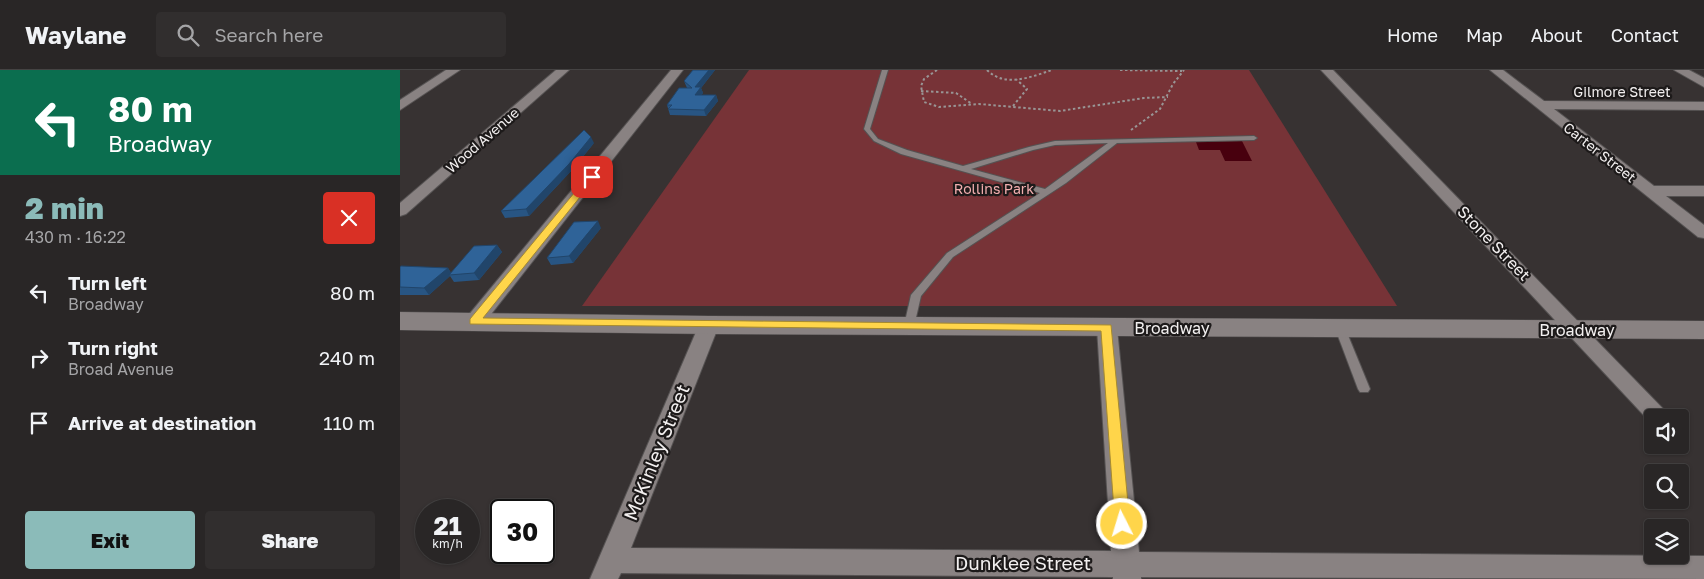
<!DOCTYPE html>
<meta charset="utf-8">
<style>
:root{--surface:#292626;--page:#312e2e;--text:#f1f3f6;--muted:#a5a5a7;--line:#454343;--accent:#8bbbb9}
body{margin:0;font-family:"Golos Text",sans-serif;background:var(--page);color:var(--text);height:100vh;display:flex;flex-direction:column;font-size:19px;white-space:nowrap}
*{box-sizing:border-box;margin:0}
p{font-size:16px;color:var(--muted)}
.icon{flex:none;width:28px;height:28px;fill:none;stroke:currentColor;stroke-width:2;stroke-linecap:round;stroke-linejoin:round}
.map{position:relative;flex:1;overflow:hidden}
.drawer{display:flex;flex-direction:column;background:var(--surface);width:400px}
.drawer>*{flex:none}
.guide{background:#0b6e4f;color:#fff;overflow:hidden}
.fabs{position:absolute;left:1244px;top:339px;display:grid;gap:10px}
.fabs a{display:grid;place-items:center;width:45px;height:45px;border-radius:5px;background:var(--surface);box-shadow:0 1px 4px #0004,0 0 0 1px var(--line);font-size:25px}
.speed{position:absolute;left:15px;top:429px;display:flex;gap:10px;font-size:25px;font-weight:700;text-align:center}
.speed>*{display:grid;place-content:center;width:65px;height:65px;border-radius:50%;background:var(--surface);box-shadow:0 1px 4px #0004,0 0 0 1px var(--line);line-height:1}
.speed small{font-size:12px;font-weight:400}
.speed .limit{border:2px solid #111;border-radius:8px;background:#fff;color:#111}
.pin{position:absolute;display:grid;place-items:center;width:42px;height:42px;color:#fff;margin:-21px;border-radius:10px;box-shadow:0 2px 8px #0006}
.me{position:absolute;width:55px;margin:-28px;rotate:355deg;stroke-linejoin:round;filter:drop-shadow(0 0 4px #0008)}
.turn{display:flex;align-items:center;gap:18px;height:105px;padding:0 25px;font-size:22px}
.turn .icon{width:65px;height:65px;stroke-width:2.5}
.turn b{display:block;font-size:35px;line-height:42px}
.round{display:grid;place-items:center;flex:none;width:52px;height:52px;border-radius:5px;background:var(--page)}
.head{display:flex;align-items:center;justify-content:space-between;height:85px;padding:0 25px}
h1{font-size:30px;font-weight:800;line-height:38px;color:var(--accent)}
.primary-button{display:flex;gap:10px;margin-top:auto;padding:10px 25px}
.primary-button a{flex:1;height:58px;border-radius:5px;background:var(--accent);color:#111;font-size:20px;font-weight:800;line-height:58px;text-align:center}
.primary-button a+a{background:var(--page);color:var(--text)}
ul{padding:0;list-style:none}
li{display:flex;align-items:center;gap:15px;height:65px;padding:0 25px}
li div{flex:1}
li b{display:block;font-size:19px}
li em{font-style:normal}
header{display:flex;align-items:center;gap:30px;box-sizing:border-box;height:70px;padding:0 25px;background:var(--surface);border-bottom:1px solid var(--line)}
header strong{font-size:24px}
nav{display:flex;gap:28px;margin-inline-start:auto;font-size:18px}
.search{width:350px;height:45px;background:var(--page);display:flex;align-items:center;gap:12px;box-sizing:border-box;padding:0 18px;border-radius:5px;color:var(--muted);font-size:19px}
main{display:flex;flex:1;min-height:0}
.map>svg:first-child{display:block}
.green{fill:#773337}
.water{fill:#48000e}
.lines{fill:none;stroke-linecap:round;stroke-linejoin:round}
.lane-casing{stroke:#555252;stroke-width:2}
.street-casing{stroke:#555252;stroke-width:2}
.secondary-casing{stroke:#555252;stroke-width:1}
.path{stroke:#999595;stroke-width:2;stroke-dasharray:2.5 2.5;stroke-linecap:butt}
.lane{fill:#898282;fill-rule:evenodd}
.street{fill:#898282;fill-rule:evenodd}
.secondary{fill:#898282;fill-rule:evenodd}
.wall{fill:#285583}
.shaded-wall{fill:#21456a}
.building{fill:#2f6398;stroke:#21456a}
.route{fill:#ffd54a;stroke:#a68a30}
.labels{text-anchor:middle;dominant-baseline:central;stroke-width:4.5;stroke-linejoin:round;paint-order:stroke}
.far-street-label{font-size:14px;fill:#f3f0f0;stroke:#1d1a1a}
.far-park-label{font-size:14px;fill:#f2aeaf;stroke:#1d1a1a}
.street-label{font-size:16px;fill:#f3f0f0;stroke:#1d1a1a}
.near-street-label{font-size:19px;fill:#f3f0f0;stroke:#1d1a1a}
</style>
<header>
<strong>Waylane</strong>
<div class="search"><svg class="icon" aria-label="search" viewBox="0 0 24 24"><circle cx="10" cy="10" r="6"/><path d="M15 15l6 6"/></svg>Search here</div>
<nav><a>Home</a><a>Map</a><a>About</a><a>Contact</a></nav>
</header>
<main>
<section class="drawer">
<div class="guide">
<div class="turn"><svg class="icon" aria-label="left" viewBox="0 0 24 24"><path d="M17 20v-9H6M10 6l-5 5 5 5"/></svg><div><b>80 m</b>Broadway</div></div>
</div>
<div class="head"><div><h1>2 min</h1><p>430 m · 16:22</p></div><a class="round" style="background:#d93025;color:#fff"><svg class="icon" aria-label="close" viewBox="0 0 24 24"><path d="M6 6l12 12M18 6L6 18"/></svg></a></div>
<ul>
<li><svg class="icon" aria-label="left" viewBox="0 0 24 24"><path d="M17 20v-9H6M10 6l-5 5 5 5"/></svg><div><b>Turn left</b><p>Broadway</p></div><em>80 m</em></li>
<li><svg class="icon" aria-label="right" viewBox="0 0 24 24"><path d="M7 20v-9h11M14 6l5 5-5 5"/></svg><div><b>Turn right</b><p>Broad Avenue</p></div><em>240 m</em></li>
<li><svg class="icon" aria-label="arrive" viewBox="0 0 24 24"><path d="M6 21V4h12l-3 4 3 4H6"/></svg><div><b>Arrive at destination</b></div><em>110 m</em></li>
</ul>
<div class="primary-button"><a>Exit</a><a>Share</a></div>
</section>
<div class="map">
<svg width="1304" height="509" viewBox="0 0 1304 509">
<rect width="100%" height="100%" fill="#373232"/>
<path class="green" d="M349,0h500l148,236h-815z"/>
<path class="water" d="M842,71l10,20h-27l-5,-11h-21l-3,-8z"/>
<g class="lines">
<g class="lane-casing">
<g id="lane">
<path d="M482,0h6l-18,59 8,10 29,11 56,16 66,-19 26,-6 199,-5 3,2 -3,2 -137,3 -51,40 -113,74 -32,39 -7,30 -5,3 -5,-3 7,-31 36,-42 93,-60 -139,-39 -27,-13 -10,-12zM708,73l-63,46 -74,-20 62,-19 22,-5z"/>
<path d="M940,255l5,3 25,61 -2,3h-8l-2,-3 -23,-61z"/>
</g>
</g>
<g class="street-casing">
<g id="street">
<path d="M46,0h14l-60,40v-10z"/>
<path d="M156,0h13l-163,144 -6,2v-13z"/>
<path d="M271,0h12l-202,257 -7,1 -7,-1 -3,-5 3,-5z"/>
<path d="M921,0h12l339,348h-20v6z"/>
<path d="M1090,0h13l41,31 160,1v8l-150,-1 100,77h50v10h-38l38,29v13l-6,-1z"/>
<path d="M1274,0h15l15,8v9z"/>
<path d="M309,249l7,1 3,5 -88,223 480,3 -14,-223 3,-5 7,-2 7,2 3,5 22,224 565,4v23l-563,-2v2h-28v-2l-492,-4 -3,6h-28l109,-254 3,-5z"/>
</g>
</g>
<g class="secondary-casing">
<path id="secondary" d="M0,242l309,4 995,5v18l-995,-5 -309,-4z"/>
</g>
<g class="path">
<path d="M537,0l-13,9 -3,7 3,16 15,5 40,-3 81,7 84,-13 24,-1"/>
<path d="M587,0c18,18 44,7 65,0"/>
<path d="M720,0l62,1"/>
<path d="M521,21l35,2 16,11"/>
<path d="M613,36l14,-17 -10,-9"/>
<path d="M731,60l29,-21 13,-25 11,-14"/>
</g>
<use href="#lane" class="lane"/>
<use href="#street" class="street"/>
<use href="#secondary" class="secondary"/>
</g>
<g class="wall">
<path d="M293,0h22l-14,18 2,5 -2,2h15l2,6 -12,15 -36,-1 -3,-10 20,-17 -3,-7z"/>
<path d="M194,73l-22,27 -43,46 -24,2 -4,-7z"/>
<path d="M201,158l-28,35 -22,2 -4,-7z"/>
<path d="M97,175l5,7 -23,28 -25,2 -4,-6 -21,19h-29v-28l48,1 3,5z"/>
</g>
<g class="shaded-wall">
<path d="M309,0h6l-14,18 2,5 -6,8 -2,-6v-8z"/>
<path d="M316,25l2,6 -12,15 -2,-6z"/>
<path d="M191,67l3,6 -22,27 -43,46 -3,-7z"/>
<path d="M198,151l3,7 -28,35 -4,-7z"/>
<path d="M97,175l5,7 -23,28 -5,-7z"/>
<path d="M48,198l4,6 -3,1 1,1 -21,19 -5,-7z"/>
</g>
<g class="building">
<path d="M293,0h16l-14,17h6l-6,8h21l-12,15 -36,-1 4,-4h-5l12,-17h13l-8,-7z"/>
<path d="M184,60l7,7 -22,27 -43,45 -25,2z"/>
<path d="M198,151l-29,35 -22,2 27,-36z"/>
<path d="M97,175l-23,28 -25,2 25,-29z"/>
<path d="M1,196l47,2 -24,20 -24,-1v-20z"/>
</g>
<path class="route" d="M189,105l7,2 -113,141 628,7 19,199 -2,4 -6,2 -5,-2 -2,-4 -14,-193 -631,-7v-5z"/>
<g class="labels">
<g class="far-street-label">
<text x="1222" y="21">Gilmore Street</text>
<text transform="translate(82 70) rotate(-41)">Wood Avenue</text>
<text transform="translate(1200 82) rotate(38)">Carter Street</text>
</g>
<g class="far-park-label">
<text x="594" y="118">Rollins Park</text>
</g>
<g class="street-label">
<text transform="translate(1094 173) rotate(46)">Stone Street</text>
<text x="772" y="258">Broadway</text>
<text x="1177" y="260">Broadway</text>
</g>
<g class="near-street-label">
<text transform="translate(256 382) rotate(-68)">McKinley Street</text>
<text x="623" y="492">Dunklee Street</text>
</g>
</g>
</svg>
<div class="fabs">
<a><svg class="icon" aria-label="sound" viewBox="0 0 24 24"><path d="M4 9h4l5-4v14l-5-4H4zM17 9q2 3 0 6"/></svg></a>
<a><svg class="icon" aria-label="search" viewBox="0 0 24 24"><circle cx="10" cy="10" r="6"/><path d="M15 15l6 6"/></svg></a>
<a><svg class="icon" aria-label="layers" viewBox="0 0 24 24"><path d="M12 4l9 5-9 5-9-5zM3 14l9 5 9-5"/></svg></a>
</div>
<div class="speed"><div>21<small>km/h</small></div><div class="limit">30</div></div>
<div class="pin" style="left:192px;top:107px;background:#d93025"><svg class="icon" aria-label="arrive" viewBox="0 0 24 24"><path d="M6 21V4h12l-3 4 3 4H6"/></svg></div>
<svg class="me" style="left:722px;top:454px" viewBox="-20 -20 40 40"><circle r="17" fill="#ffd54a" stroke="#fff" stroke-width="3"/><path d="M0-11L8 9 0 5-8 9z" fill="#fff"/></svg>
</div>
</main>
